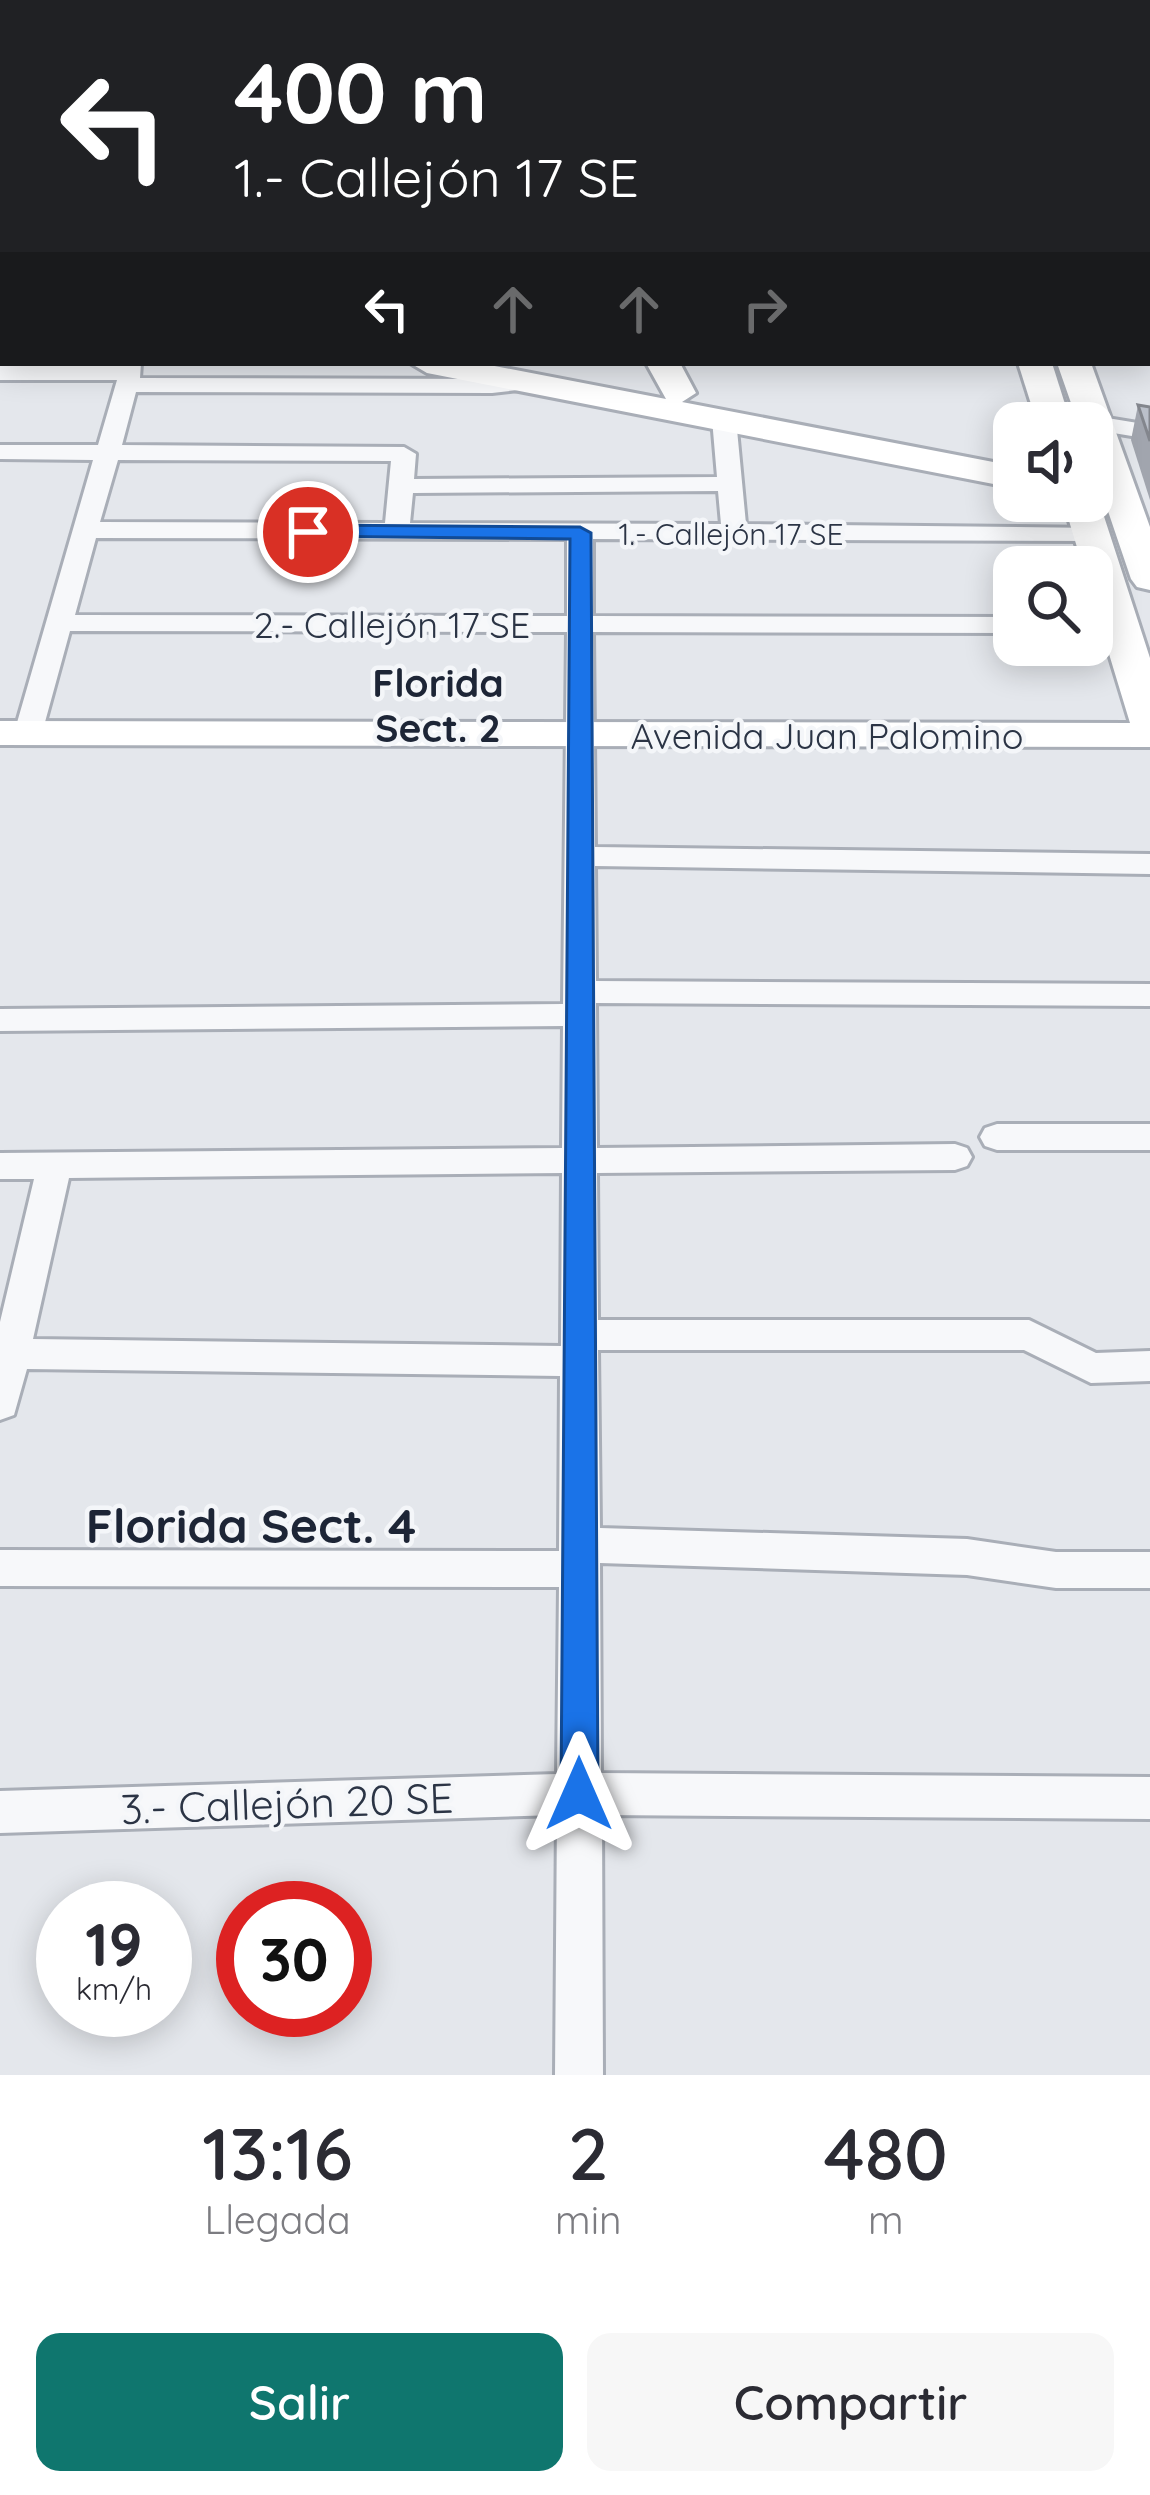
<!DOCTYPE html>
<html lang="es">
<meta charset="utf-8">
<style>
:root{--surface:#fff;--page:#f7f7f7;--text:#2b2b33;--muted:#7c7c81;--accent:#0f766e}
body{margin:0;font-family:Quicksand,sans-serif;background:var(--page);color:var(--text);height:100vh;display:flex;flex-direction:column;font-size:45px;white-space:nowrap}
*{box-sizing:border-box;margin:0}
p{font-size:39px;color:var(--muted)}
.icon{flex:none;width:66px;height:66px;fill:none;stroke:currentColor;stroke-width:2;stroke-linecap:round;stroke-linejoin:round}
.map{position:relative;height:2075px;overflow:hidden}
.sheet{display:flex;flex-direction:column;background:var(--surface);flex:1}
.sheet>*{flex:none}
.banner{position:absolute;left:0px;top:0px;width:1152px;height:366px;box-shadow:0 6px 30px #0003;background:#202124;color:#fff;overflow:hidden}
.buttons{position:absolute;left:993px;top:402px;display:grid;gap:24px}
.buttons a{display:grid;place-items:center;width:120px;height:120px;border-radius:24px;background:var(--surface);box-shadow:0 6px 30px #0003;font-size:60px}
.speed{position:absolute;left:36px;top:1881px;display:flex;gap:24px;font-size:60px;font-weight:700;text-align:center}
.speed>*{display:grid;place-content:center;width:156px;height:156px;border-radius:50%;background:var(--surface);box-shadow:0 6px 30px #0003;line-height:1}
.speed small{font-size:30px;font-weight:400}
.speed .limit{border:18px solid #d22;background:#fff;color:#111}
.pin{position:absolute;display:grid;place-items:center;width:102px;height:102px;color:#fff;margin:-51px;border:6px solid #fff;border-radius:50%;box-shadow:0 3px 12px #0007}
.me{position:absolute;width:132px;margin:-66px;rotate:0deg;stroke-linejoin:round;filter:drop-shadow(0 0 9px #0008)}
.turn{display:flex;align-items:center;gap:42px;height:252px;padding:0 36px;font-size:54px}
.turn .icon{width:156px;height:156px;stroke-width:2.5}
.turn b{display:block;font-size:84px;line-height:102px}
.lanes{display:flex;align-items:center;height:114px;padding:0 36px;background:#0003;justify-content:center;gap:60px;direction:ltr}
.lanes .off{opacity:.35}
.eta{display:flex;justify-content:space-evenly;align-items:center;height:204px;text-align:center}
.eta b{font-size:72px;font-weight:600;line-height:84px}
.button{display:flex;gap:24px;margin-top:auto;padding:24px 36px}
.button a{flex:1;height:138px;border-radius:24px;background:var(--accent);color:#fff;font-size:48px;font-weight:600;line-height:138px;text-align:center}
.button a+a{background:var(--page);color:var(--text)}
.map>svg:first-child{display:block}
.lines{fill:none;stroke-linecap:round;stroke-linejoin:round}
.lane-casing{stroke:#a9aeb7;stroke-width:6}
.street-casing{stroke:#a9aeb7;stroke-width:6}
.secondary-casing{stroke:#a9aeb7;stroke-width:6}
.path{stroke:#c2c5cb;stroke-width:3;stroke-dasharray:6 6;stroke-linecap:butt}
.lane{fill:#f7f8fa;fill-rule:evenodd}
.street{fill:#f7f8fa;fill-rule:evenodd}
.secondary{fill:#fff;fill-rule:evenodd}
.wall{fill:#a1a5ae}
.building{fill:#bbc0ca;stroke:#83868d;stroke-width:3}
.route{fill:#1a73e8;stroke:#114b97;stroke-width:3}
.labels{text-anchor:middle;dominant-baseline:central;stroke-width:9;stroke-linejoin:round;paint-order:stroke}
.far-street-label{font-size:30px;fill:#2b3445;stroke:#f4f6f9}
.street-label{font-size:36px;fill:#2b3445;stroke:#f4f6f9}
.neighbourhood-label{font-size:39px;font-weight:bold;fill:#1d2536;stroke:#f4f6f9}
.near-street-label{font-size:42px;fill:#2b3445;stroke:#f4f6f9}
.near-neighbourhood-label{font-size:48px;font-weight:bold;fill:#1d2536;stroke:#f4f6f9}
</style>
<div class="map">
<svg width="1150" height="2075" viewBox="0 0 1150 2075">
<rect width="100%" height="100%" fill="#e4e7ec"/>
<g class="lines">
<g class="lane-casing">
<path id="lane" d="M100,0h10l3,3h-10z"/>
</g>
<g class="street-casing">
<g id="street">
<path d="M321,0h24l-26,3z"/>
<path d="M471,0h23l-25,3z"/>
<path d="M644,0h24l-26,3z"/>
<path d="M1077,0h73v7l-1,-4z"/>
<rect x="1149" y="61" width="1" height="10"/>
<rect x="1149" y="112" width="1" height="12"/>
<rect x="1149" y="163" width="1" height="14"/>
<rect x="1149" y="244" width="1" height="12"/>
<rect x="0" y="296" width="3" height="14"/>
<rect x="1149" y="315" width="1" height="14"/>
<path d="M123,363h18l-1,15 352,1 34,-4 12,7 -12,7 -34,4 -356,-1 -14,53 282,2 12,7 -2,25 303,-2 -5,-58 12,-7 12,7 10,105 354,4 4,5 -13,8 -498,-2v77l421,1v16l-421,-1 2,215 555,7v20l-555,-8 1,115 554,3v22l-554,-3 1,145 358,-4 12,4 5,9 -5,9 -12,4 -358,3 1,147h431l67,33 54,-2v30l-59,2 -67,-33h-426l2,178 367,11 89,13h94v36h-94l-89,-13 -367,-12 1,210 549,4v42l-548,-4 1,260h-48l2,-260 -557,18v-42l557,-17 2,-187 -559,-1v-36l559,1 1,-175 -533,-7 -13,46 -14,5v-98l34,-143h-34v-26l562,-5 1,-122 -563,5v-22l563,-5 4,-372 -497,-1 -28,102 -14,9 -14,-9 79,-273 -93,-1v-14h98l19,-65h-117v-14zM118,460l273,1 -6,62 -285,-1zM718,491l3,33 -311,-1 3,-30zM96,538l471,1v77l-492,-1zM562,1173l-1,173 -528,-7 36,-161z"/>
<path d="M1095,416l55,9v14l-55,-9 -3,-7h-9z"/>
<path d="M997,1124h153v26h-153l-12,-4 -5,-9 5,-9z"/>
</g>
</g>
<g class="secondary-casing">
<g id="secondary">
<path d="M184,0h31l2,3h-31z"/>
<path d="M926,0h26l1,3h-26z"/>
<rect x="0" y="273" width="3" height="19"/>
<path d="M410,363h69l187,36 -20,-36h34l16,30 -14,9 332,64v22l-587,-115z"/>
<path d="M1018,363h34l19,60h-34z"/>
<path d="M1057,363h34l59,164v63l-13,-3 -6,-8 -39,-115v-41h-14z"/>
<path d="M1092,493l7,8 51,157v89l-1150,-2v-24l1130,2 -38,-125v-31h-9l-20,-66h29z"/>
</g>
</g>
<g class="path">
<path d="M56,0l6,3"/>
<path d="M0,2l11,-2"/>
</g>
<use href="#lane" class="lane"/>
<use href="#street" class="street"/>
<use href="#secondary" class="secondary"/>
</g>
<path class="wall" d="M1138,405l12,2v93l-19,-60z"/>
<path class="building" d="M1138,405l12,2v34z"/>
<path class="route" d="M308,525l272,2 11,6 7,1261 -6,12 -13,6 -13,-6 -5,-12 9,-1255 -270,-3 -3,-4z"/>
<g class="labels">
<g class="far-street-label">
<text x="731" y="534">1.- Callejón 17 SE</text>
</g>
<g class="street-label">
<text x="392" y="624">2.- Callejón 17 SE</text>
<text x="827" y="735">Avenida Juan Palomino</text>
</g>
<g class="neighbourhood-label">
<text x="438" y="682">Florida<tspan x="438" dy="45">Sect. 2</tspan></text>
</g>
<g class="near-street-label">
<text transform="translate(287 1803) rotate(-2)">3.- Callejón 20 SE</text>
</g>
<g class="near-neighbourhood-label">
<text x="251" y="1525">Florida Sect. 4</text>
</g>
</g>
</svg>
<div class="buttons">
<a><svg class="icon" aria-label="sound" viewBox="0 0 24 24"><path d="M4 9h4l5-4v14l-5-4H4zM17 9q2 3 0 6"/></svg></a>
<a><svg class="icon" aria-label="search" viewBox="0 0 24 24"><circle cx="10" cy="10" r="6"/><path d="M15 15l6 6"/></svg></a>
</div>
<div class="speed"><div>19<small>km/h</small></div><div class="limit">30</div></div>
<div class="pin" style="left:308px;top:532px;background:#d93025"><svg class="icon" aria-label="arrive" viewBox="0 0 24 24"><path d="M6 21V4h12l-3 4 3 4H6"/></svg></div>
<svg class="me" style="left:579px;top:1794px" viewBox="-20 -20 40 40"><path d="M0-17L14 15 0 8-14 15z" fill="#1a73e8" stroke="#fff" stroke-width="4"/></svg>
<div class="banner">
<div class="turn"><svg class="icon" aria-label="left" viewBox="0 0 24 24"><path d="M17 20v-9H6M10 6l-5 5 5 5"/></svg><div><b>400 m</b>1.- Callejón 17 SE</div></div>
<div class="lanes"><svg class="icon" aria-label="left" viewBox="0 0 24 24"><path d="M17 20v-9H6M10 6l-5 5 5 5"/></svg><svg class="icon off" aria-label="ahead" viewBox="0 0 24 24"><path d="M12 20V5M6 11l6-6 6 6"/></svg><svg class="icon off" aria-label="ahead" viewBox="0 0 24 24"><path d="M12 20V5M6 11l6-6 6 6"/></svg><svg class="icon off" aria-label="right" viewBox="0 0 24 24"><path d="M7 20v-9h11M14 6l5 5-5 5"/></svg></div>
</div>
</div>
<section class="sheet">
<div class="eta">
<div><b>13:16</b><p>Llegada</p></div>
<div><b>2</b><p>min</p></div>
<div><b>480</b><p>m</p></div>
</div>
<div class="button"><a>Salir</a><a>Compartir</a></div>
</section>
